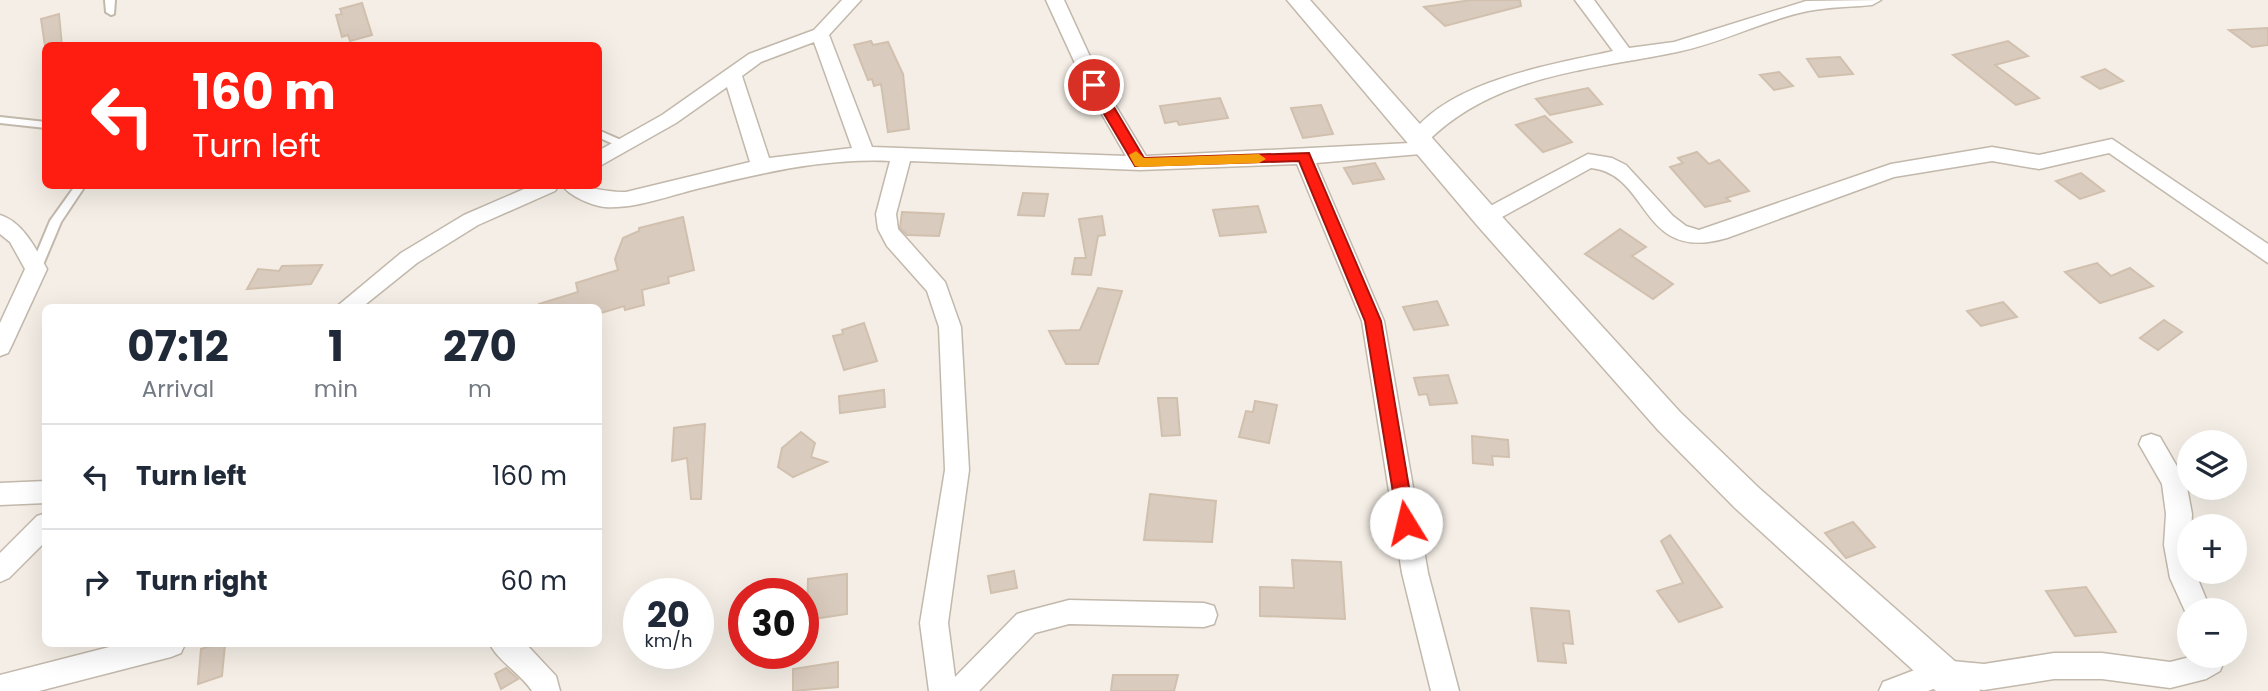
<!DOCTYPE html>
<meta charset="utf-8">
<style>
:root{--surface:#fff;--page:#f6f6f7;--text:#1f2937;--muted:#747a83;--line:#e0e1e3}
body{margin:0;font-family:Poppins,sans-serif;background:var(--page);color:var(--text);height:100vh;display:flex;flex-direction:column;font-size:26px;white-space:nowrap}
*{box-sizing:border-box;margin:0}
p{font-size:23px;color:var(--muted)}
.icon{flex:none;width:38px;height:38px;fill:none;stroke:currentColor;stroke-width:2;stroke-linecap:round;stroke-linejoin:round}
.map{position:relative;flex:1;overflow:hidden}
.drawer{position:absolute;left:42px;top:304px;width:560px;height:343px;display:flex;flex-direction:column;background:var(--surface);border-radius:10px;box-shadow:0 7px 28px #0002}
.drawer>*{flex:none}
.top-card{position:absolute;left:42px;top:42px;width:560px;height:147px;border-radius:10px;box-shadow:0 7px 28px #0002;background:#ff1d11;color:#fff;overflow:hidden}
.tools{position:absolute;left:2177px;top:430px;display:grid;gap:14px}
.tools a{display:grid;place-items:center;width:70px;height:70px;border-radius:50%;background:var(--surface);box-shadow:0 7px 28px #0002;font-size:35px}
.speed{position:absolute;left:623px;top:578px;display:flex;gap:14px;font-size:35px;font-weight:700;text-align:center}
.speed>*{display:grid;place-content:center;width:91px;height:91px;border-radius:50%;background:var(--surface);box-shadow:0 7px 28px #0002;line-height:1}
.speed small{font-size:18px;font-weight:400}
.speed .limit{border:10px solid #d22;background:#fff;color:#111}
.pin{position:absolute;display:grid;place-items:center;width:60px;height:60px;color:#fff;margin:-30px;border:4px solid #fff;border-radius:50%;box-shadow:0 2px 7px #0007}
.me{position:absolute;width:77px;margin:-38px;rotate:351deg;stroke-linejoin:round;filter:drop-shadow(0 0 5px #0008)}
.turn{display:flex;align-items:center;gap:24px;height:147px;padding:0 35px;font-size:32px}
.turn .icon{width:91px;height:91px;stroke-width:2.5}
.turn b{display:block;font-size:49px;line-height:60px}
.eta{display:flex;justify-content:space-evenly;align-items:center;height:119px;text-align:center}
.eta b{font-size:42px;font-weight:700;line-height:49px}
ul{padding:0;list-style:none}
li{display:flex;align-items:center;gap:21px;height:105px;padding:0 35px;border-top:2px solid var(--line)}
li div{flex:1}
li b{display:block;font-size:26px}
li em{font-style:normal}
.map>svg:first-child{display:block}
.building{fill:#d9cbbe;stroke:#d1c0ae;stroke-width:2}
.lines{fill:none;stroke-linecap:round;stroke-linejoin:round}
.service-casing{stroke:#c2b8ab;stroke-width:4}
.minor-casing{stroke:#c2b8ab;stroke-width:3}
.tertiary-casing{stroke:#c2b8ab;stroke-width:3}
.service{fill:#fff;fill-rule:evenodd}
.minor{fill:#fff;fill-rule:evenodd}
.tertiary{fill:#fff;fill-rule:evenodd}
.route{fill:#ff1d11;stroke:#a6130b;stroke-width:2}
.slow{fill:#f59e0b}
</style>
<div class="map">
<svg width="2268" height="691" viewBox="0 0 2268 691">
<rect width="100%" height="100%" fill="#f4eee6"/>
<g class="building">
<path d="M1471,0h49l1,6 -76,20 -21,-19z"/>
<path d="M362,3l10,32 -22,6 -2,-6 -6,2 -6,-22 6,-1 -2,-5z"/>
<path d="M59,14l3,32h-17l-4,-27z"/>
<path d="M2268,28v17l-16,2 -23,-17z"/>
<path d="M871,41l2,4 15,-3 15,32 6,55 -21,3 -7,-48 -7,2 -2,-7 -4,1 -14,-35z"/>
<path d="M2008,41l20,15 -33,9 44,33 -23,7 -63,-50z"/>
<path d="M1840,57l13,17 -34,3 -12,-18z"/>
<path d="M2105,69l18,12 -23,8 -18,-12z"/>
<path d="M1779,72l14,14 -19,4 -14,-15z"/>
<path d="M1588,88l14,16 -52,11 -14,-16z"/>
<path d="M1220,98l8,20 -49,7 -2,-4 -12,2 -5,-17z"/>
<path d="M1321,105l12,29 -30,4 -12,-30z"/>
<path d="M1545,116l27,26 -29,10 -27,-27z"/>
<path d="M1697,152l12,12 10,-4 30,31 -23,7 4,3 -25,6 -35,-40 13,-4 -5,-5z"/>
<path d="M1375,163l9,16 -31,5 -9,-16z"/>
<path d="M2081,173l23,18 -24,8 -24,-18z"/>
<path d="M1023,193l25,1 -4,22 -26,-1z"/>
<path d="M1258,206l8,26 -46,4 -7,-26z"/>
<path d="M902,212l42,2 -5,22 -32,-1 -7,-7z"/>
<path d="M1102,216l3,19 -7,1 -7,39 -19,-1 3,-16h11l-7,-39z"/>
<path d="M683,217l11,53 -26,7 1,6 -27,7 2,15 -19,5 -1,-4 -26,8v-6h-58l-1,-4 39,-12 -2,-9 42,-13 -3,-11 8,-21 16,-7v-3z"/>
<path d="M1620,229l26,18 -14,9 41,28 -20,15 -68,-45z"/>
<path d="M2097,263l14,13 19,-8 23,18 -53,17 -35,-31z"/>
<path d="M322,265l-11,19 -64,5 11,-20 21,2 3,-5z"/>
<path d="M1098,288l24,3 -24,73h-32l-17,-33 31,-1z"/>
<path d="M1437,301l11,24 -34,5 -11,-23z"/>
<path d="M2003,302l14,15 -36,9 -14,-15z"/>
<path d="M2164,320l18,12 -24,18 -18,-12z"/>
<path d="M864,323l13,38 -33,9 -11,-34 10,-2 -1,-4z"/>
<path d="M1448,375l9,28 -27,2 -3,-11 -8,1 -5,-17z"/>
<path d="M884,390l1,17 -45,6 -1,-17z"/>
<path d="M1158,398h19l3,37 -18,1z"/>
<path d="M1255,401l22,4 -8,38 -30,-6 7,-26 7,1z"/>
<path d="M705,424l-4,75h-10l-4,-41 -15,3 2,-33z"/>
<path d="M801,432l14,11 -4,14 16,5 -34,15 -15,-10 4,-19z"/>
<path d="M1472,436l36,4 1,17 -17,-1 1,9 -20,-2z"/>
<path d="M1150,494l66,7 -4,41 -68,-2z"/>
<path d="M1853,522l22,25 -29,11 -21,-25z"/>
<path d="M1670,535l52,72 -43,15 -22,-31 26,-8 -22,-42z"/>
<path d="M1292,560l49,2 4,57 -85,-3v-29l34,1z"/>
<path d="M1014,571l3,17 -26,5 -3,-17z"/>
<path d="M847,574v40l-40,6 1,-41z"/>
<path d="M2086,587l30,45 -41,4 -29,-45z"/>
<path d="M1531,608l38,3 4,33 -10,-1 3,20 -28,-2z"/>
<path d="M216,644h9l-3,32 -24,8 3,-35z"/>
<path d="M838,662v25l-45,4v-22z"/>
<path d="M506,668l12,11 -17,10 -6,-15z"/>
<path d="M1113,675h65l-4,16h-63z"/>
</g>
<g class="lines">
<g class="service-casing">
<g id="service">
<path d="M105,0h10l-1,14 -3,1 -5,-3z"/>
<path d="M0,117l46,5v6l-46,-5z"/>
<path d="M598,130l32,14 1,2 -5,4 -28,-13z"/>
<path d="M75,186h10l-24,36 -21,50h-8l-2,-3 20,-48z"/>
</g>
</g>
<g class="minor-casing">
<g id="minor">
<path d="M842,0h19l-32,35 43,112 254,9 -41,-71 -39,-85h18l39,85 43,71 264,-13 -2,-4c37,-58 143,-74 205,-88l-38,-51h19l35,48 45,-6 132,-41 75,-1 -9,5c-21,2 -43,2 -64,6 -44,9 -86,32 -131,41 -88,18 -184,23 -250,90l8,6 -3,5 -116,10 68,158 44,252 31,118h-28l-29,-118 -40,-252 -65,-157 -157,6 -230,-9 -14,53 2,15 47,53 16,45 8,143 -21,153 7,54 62,-63 10,-3 42,-11 135,3 10,3 3,9 -3,9 -10,3 -135,-3 -34,9 -56,58h-50l-9,-68 25,-153 -6,-143 -12,-36 -40,-45 -9,-17 -2,-15 14,-53c-62,-3 -125,11 -185,26 -32,7 -67,22 -100,20 -12,-1 -36,-11 -42,-21 22,-2 41,7 63,6l124,-30 -23,-75 -51,36 -78,44v-16l64,-36 87,-61 65,-24zM814,42l38,106 -83,10 -27,-82 19,-14z"/>
<path d="M2112,139l156,105v19l-159,-110 -70,16 -47,-8 -98,16 -167,61c-88,26 -76,-64 -136,-70l-98,54h-14l-3,-5 3,-5 109,-58 24,4 14,7 47,51 13,10 13,4 192,-66 101,-17 47,8z"/>
<path d="M531,186h27l-3,5 -77,34 -61,38 -56,45h-26l66,-55 63,-38z"/>
<path d="M0,215c23,7 36,34 47,54l-36,78 -3,6 -8,3v-33l25,-54 -15,-27 -10,-8z"/>
<path d="M2151,434l9,3 26,45 6,32 -3,58h6l16,39h-22v9l-19,-42 -6,-33 2,-31 -4,-30 -23,-40 3,-7z"/>
<path d="M46,481v22l-46,2v-22z"/>
<path d="M46,513v28l-37,37 -9,4v-29l37,-37z"/>
<path d="M121,644h64l-4,9 -10,4 -132,34h-39v-16z"/>
<path d="M490,644h36l30,32 4,15h-28c-11,-17 -34,-30 -42,-47z"/>
<path d="M2054,653h48l68,9 24,-6h32l-6,15 -14,8 -36,9 -68,-9h-48l-70,11 -43,-4 -13,5h-49l4,-9 58,-22 43,4z"/>
</g>
</g>
<g class="tertiary-casing">
<path id="tertiary" d="M1287,0h23l186,210 184,202 79,76 216,191 5,12h-44l-201,-183 -77,-78 -182,-206z"/>
</g>
<use href="#service" class="service"/>
<use href="#minor" class="minor"/>
<use href="#tertiary" class="tertiary"/>
</g>
<path class="route" d="M1089,82h10l45,76 165,-5 72,168 34,202 -2,5 -7,2 -8,-7 -33,-202 -66,-160 -164,5 -48,-81z"/>
<path class="slow" d="M1136,151l8,7 115,-4 7,5 -7,4 -119,4 -5,-1 -6,-11z"/>
</svg>
<div class="tools">
<a><svg class="icon" aria-label="layers" viewBox="0 0 24 24"><path d="M12 4l9 5-9 5-9-5zM3 14l9 5 9-5"/></svg></a>
<a>+</a>
<a>−</a>
</div>
<div class="speed"><div>20<small>km/h</small></div><div class="limit">30</div></div>
<div class="pin" style="left:1094px;top:85px;background:#d93025"><svg class="icon" aria-label="arrive" viewBox="0 0 24 24"><path d="M6 21V4h12l-3 4 3 4H6"/></svg></div>
<svg class="me" style="left:1406px;top:523px" viewBox="-20 -20 40 40"><circle r="19" fill="#fff"/><path d="M0-13L10 11 0 6-10 11z" fill="#ff1d11"/></svg>
<div class="top-card">
<div class="turn"><svg class="icon" aria-label="left" viewBox="0 0 24 24"><path d="M17 20v-9H6M10 6l-5 5 5 5"/></svg><div><b>160 m</b>Turn left</div></div>
</div>
<section class="drawer">
<div class="eta">
<div><b>07:12</b><p>Arrival</p></div>
<div><b>1</b><p>min</p></div>
<div><b>270</b><p>m</p></div>
</div>
<ul>
<li><svg class="icon" aria-label="left" viewBox="0 0 24 24"><path d="M17 20v-9H6M10 6l-5 5 5 5"/></svg><div><b>Turn left</b></div><em>160 m</em></li>
<li><svg class="icon" aria-label="right" viewBox="0 0 24 24"><path d="M7 20v-9h11M14 6l5 5-5 5"/></svg><div><b>Turn right</b></div><em>60 m</em></li>
</ul>
</section>
</div>
